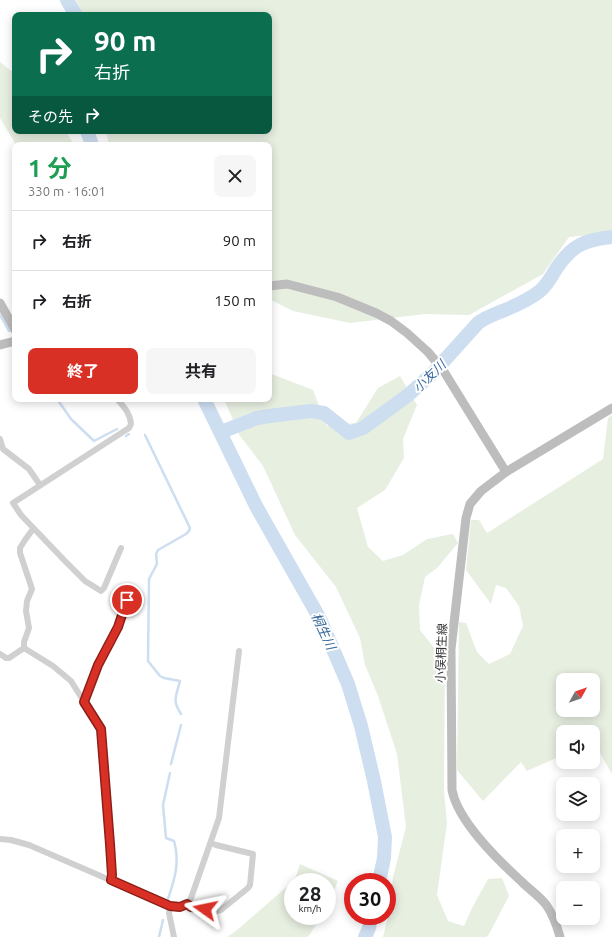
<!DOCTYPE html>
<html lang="ja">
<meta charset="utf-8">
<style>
:root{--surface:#fff;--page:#f6f6f6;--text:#202124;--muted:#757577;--line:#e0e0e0;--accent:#d93025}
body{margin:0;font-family:Ubuntu,"Noto Sans JP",sans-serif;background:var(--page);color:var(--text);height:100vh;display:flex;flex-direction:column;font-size:15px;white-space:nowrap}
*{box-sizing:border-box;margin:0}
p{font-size:13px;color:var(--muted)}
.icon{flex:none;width:22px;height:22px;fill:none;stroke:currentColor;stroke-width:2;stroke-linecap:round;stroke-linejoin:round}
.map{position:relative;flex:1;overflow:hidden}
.side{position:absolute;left:12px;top:142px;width:260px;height:260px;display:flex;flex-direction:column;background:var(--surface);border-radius:8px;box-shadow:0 2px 10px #0003}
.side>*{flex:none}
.top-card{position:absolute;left:12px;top:12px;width:260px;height:122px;border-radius:8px;box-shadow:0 2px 10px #0003;background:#0b6e4f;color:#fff;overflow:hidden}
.needle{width:26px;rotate:50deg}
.buttons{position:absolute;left:556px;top:673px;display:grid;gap:8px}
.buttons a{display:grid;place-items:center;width:44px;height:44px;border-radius:8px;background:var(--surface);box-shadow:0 2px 10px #0003;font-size:20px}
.speed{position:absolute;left:284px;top:873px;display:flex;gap:8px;font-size:20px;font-weight:700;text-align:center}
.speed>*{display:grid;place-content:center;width:52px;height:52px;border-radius:50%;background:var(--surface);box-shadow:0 2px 10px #0003;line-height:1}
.speed small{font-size:10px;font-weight:400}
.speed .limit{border:6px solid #d22;background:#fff;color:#111}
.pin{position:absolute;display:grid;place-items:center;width:34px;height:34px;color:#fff;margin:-17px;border:2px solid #fff;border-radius:50%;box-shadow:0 1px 4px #0007}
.me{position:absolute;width:44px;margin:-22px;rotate:282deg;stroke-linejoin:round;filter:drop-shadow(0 0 3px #0008)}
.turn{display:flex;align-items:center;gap:14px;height:84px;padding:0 16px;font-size:18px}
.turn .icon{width:52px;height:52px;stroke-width:2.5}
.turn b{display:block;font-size:28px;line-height:34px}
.then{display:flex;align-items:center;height:38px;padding:0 16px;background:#0003;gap:8px;font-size:15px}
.round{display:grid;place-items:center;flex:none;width:42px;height:42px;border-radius:8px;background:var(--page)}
.summary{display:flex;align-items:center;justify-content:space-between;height:68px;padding:0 16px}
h1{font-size:24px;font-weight:700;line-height:30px;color:#1e9e55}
.primary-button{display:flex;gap:8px;margin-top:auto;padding:8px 16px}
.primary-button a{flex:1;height:46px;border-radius:8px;background:var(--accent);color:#fff;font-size:16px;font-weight:700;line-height:46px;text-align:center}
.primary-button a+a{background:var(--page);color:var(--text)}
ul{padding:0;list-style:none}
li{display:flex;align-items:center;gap:12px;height:60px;padding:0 16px;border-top:1px solid var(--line)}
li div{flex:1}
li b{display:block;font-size:15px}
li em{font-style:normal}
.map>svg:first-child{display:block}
.green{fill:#e7efe1;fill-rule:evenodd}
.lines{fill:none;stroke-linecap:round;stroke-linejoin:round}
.stream{stroke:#cddef0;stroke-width:2.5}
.river{stroke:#cddef0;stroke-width:14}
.street{stroke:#d0d0d0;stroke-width:6}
.secondary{stroke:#bdbdbd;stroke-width:9}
.route-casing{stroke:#8d1f18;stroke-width:10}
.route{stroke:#d93025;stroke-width:7}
.labels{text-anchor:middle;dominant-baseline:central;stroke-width:4;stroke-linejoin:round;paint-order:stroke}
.street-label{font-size:12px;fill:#333;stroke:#fff}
.water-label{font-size:13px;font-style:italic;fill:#3a6a9b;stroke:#fff}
</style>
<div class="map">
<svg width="612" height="937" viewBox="0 0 612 937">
<rect width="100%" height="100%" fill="#fff"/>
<g class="green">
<path d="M76,0h536v233l-43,4 -26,37 -74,41 -44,-1 -75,9 -57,-12 -24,-12v-154h-160l-3,-14h163v-116h-185z"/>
<path d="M0,62l15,12v57h51l8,14h-58l-16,-27z"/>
<path d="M269,373l44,17 14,36 29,-3 22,-35 22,-12 17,29 -14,34 1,19 -19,32 -28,18 11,39 15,14 20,-6 24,-16 26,-5 5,9 -21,25 -12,9 -6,28 1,25 15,19 10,4 -1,138 3,32 -10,72 11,26 16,5 8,-18 16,-29 14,-1 7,18 -21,40 -2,1h-103l6,-24 4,-36 13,-50 -9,-73 -19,-58 -13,-31 -5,-27 -24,-51 -41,-52 -32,-69 -23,-30 -16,-37h45z"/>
<path d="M612,415v359l-15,-26 -4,1v-17h-30v23l-36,16 -6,-9 -38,39 -26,-31 2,-148 7,1 11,29 12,12 21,-10 13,-28 -4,-20 -13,-18 -10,-3 -5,19 -25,-34 5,-50h8l8,13 116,-74 5,-41zM563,680h30v30h-30z"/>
<path d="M300,864l38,17 -11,26v-25h-34v34h29l-14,21h-81l9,-6 54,-47 6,-8z"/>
</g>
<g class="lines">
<g class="stream">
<path d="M0,315l9,16"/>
<path d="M57,399l14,20 23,22 23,-12"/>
<path d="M145,435l45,93 -1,3 -3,3 -28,16 -2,4 1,10 -8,15 -1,82 12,15 4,2 16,3c-4,16 -8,19 1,33"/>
<path d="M126,436l3,-2"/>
<path d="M171,764l10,-39"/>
<path d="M168,899c7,-21 12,-37 6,-58l-8,-3 -3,-33 7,-32"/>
<path d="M159,937l4,-17"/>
</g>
<g class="river">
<path d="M67,0l9,15"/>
<path d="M87,131l5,14"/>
<path d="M204,399l52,107 64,113 28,65 13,42 13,55 11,56 -1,21 -5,24"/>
<path d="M221,432l36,-14 20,-3 34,-4 13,2 25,20 14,-5 44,-32 26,-23 45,-50c8,-6 17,-9 27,-13 12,-5 25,-11 35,-19 7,-6 12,-15 16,-22 16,-24 28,-29 56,-32"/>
<path d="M365,937l4,-9 2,-12"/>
</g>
<g class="street">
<path d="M117,399c7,8 13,14 14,25l-2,4 -116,75 8,12 43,45 21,21 16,10 3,-3 17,-40"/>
<path d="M0,439l3,10 26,20 11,16"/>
<path d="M24,648l29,18 18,15 30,48 9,115 2,31 -1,5"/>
<path d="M24,648v-6l5,-14 -3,-17 1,-10 5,-12 -12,-36v-5l5,-8 8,-11"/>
<path d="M0,654l6,4h3l15,-10"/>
<path d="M84,702l14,-37 20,-38 9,-27"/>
<path d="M0,839l11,1 18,5 141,61c9,2 17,1 21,-8l28,-80 20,-167"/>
<path d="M187,904l4,3 27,4 3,-1 27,-22 2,-3 3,-31 -37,-9 -5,-2"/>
<path d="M170,906l-1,7 5,24"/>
</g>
<g class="secondary">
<path d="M269,286l18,-2 50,13 39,16 15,8 16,12 21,19 15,18 63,102"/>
<path d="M0,303l15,27"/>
<path d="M0,345l15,-4"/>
<path d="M560,937c-3,-11 -7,-22 -13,-31 -6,-9 -17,-16 -25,-24 -23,-21 -64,-60 -70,-92l-1,-141 15,-131 4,-14 11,-13 25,-19 106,-64"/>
</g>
</g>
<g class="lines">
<g class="route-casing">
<path id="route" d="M127,600l-9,27 -20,38 -14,37 17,27 9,115 2,31 -1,5 59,26 10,1 7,-3 4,3 14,2"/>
</g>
<use href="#route" class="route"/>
</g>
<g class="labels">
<g class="street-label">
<text transform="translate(441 653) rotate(-88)">小俣桐生線</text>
</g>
<g class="water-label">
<text transform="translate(429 376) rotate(-44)">小友川</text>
<text transform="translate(324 631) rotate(65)">桐生川</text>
</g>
</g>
</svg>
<div class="buttons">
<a><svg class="needle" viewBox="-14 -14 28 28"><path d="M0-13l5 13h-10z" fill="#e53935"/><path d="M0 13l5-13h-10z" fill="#757577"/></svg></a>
<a><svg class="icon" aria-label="sound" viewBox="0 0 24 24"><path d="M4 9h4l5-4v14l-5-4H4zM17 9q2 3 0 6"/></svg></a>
<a><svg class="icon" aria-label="layers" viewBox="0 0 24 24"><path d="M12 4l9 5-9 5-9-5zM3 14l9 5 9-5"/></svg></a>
<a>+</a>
<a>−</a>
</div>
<div class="speed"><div>28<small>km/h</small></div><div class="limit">30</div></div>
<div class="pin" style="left:127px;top:600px;background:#d93025"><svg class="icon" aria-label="arrive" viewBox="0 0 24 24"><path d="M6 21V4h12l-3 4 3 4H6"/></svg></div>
<svg class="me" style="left:205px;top:909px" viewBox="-20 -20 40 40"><path d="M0-17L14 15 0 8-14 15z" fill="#d93025" stroke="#fff" stroke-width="4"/></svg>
<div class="top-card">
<div class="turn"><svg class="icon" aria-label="right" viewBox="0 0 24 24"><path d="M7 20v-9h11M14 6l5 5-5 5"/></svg><div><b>90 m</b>右折</div></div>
<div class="then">その先<svg class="icon" aria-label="right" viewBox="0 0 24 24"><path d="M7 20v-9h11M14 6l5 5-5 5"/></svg></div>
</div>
<section class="side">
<div class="summary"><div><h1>1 分</h1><p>330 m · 16:01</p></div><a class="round"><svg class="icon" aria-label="close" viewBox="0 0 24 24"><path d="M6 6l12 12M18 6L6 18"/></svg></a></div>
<ul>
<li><svg class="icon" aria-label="right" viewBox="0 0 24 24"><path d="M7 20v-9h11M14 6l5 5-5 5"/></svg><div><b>右折</b></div><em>90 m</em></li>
<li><svg class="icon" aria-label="right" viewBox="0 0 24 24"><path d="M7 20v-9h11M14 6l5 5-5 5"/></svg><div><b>右折</b></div><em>150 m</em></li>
</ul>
<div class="primary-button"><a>終了</a><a>共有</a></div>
</section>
</div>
